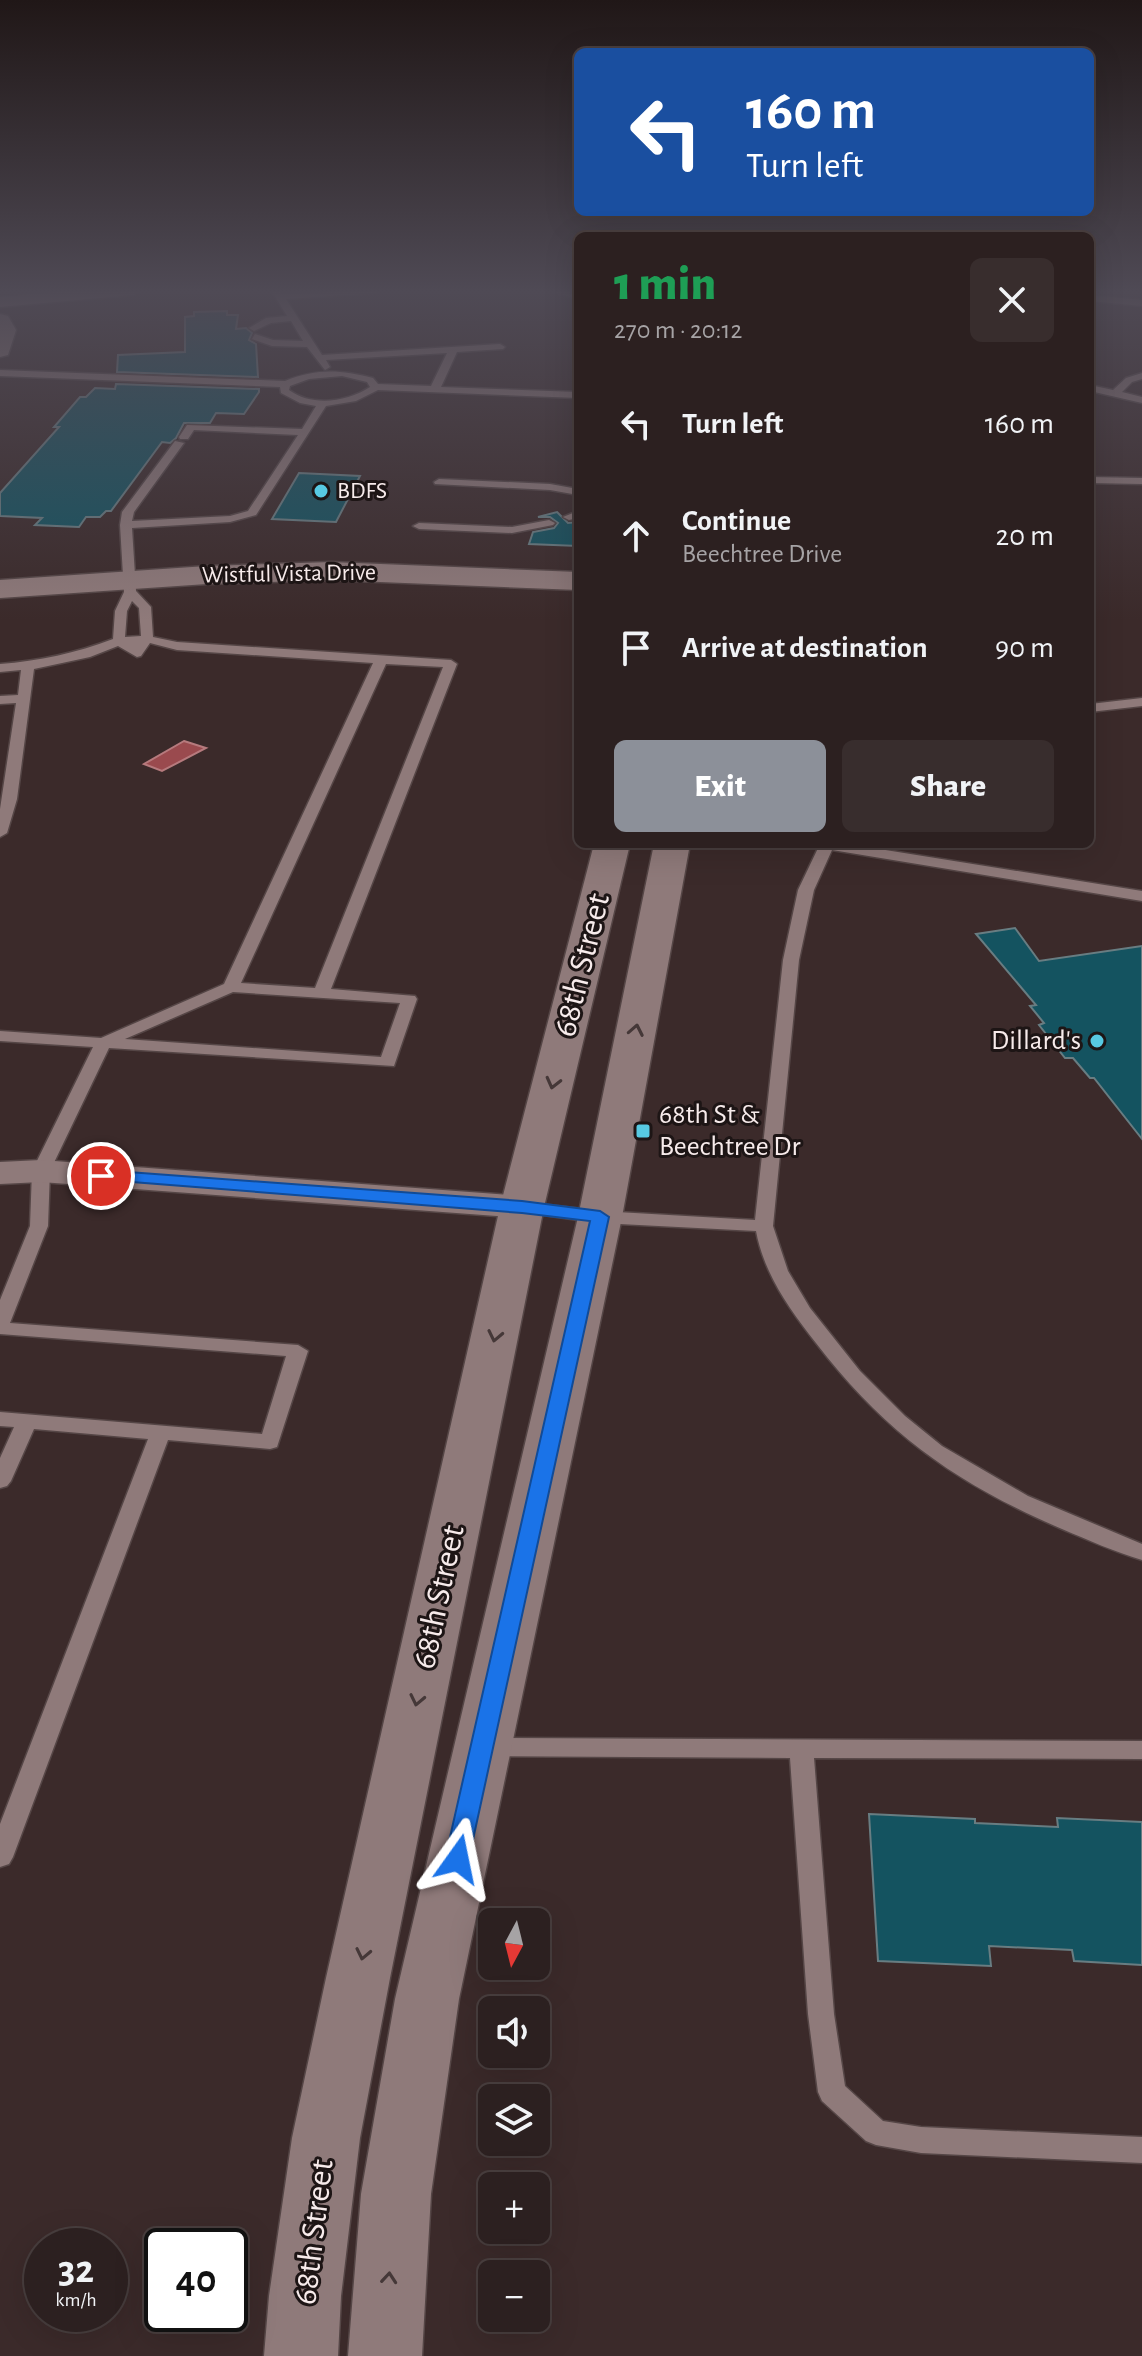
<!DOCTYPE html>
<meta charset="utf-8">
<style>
:root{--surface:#2c2020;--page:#382d2d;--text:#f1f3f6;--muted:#a6a3a5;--line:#483e3e;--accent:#8c9099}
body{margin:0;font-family:"Alegreya Sans",sans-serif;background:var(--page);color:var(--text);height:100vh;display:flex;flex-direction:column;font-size:30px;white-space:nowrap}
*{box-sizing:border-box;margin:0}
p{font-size:26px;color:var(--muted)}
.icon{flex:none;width:44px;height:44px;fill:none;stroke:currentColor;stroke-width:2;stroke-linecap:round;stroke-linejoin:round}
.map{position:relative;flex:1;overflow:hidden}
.panel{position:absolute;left:574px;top:232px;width:520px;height:616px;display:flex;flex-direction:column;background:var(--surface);border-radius:12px;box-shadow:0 8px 32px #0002,0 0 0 2px var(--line)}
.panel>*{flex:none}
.top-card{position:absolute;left:574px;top:48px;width:520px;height:168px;border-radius:12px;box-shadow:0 8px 32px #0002,0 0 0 2px var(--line);background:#1a4fa0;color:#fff;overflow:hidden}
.needle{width:52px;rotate:187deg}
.fabs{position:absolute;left:478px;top:1908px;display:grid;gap:16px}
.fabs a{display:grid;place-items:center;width:72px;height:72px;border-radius:12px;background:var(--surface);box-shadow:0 8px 32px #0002,0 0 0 2px var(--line);font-size:40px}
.speed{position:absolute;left:24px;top:2228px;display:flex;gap:16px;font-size:40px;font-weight:700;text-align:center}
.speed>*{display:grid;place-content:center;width:104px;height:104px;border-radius:50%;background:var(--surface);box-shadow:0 8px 32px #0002,0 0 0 2px var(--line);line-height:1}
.speed small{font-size:20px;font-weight:400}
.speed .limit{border:4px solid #111;border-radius:12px;background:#fff;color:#111}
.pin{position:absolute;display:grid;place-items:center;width:68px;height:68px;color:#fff;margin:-34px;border:4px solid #fff;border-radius:50%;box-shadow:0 2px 8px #0007}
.me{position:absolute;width:88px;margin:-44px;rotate:12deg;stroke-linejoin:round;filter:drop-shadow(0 0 6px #0008)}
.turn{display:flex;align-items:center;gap:28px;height:168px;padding:0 40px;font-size:36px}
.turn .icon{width:104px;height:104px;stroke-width:2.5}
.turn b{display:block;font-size:56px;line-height:68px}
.round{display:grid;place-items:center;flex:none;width:84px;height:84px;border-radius:12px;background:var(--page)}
.headline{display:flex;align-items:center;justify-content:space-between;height:136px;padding:0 40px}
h1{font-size:48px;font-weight:800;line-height:60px;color:#1e9e55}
.primary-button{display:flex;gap:16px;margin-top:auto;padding:16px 40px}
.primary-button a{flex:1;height:92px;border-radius:12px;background:var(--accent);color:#fff;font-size:32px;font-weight:800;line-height:92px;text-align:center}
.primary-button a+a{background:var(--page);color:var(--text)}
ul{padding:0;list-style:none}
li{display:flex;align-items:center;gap:24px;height:112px;padding:0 40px}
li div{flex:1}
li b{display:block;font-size:30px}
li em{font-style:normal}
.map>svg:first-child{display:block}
.water{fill:#9a4a4e;stroke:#b67a7d;stroke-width:2}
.building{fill:#145360;stroke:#687d82;stroke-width:2}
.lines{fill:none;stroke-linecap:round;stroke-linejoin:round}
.service-casing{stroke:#554646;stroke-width:3}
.minor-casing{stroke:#554646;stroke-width:3}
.tertiary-casing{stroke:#554646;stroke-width:3}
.service{fill:#8f7a7a;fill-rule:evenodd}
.minor{fill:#8f7a7a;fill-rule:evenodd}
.tertiary{fill:#8f7a7a;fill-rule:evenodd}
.oneway{stroke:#453838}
.route{fill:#1a73e8;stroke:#114b97;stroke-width:2}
.poi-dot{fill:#57c9e2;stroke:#1d1515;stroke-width:3}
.labels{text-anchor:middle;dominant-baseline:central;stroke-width:6;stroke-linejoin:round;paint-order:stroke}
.far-poi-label{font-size:24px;fill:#f7ebeb;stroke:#1d1515;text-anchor:start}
.far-street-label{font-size:24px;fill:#f7ebeb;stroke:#1d1515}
.poi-label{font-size:28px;fill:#f7ebeb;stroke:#1d1515;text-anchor:end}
.near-street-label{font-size:34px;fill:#f7ebeb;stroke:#1d1515}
</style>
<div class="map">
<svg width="1142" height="2356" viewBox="0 0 1142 2356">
<rect width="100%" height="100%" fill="#3b2a2a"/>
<path class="water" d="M184,741l22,7 -44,23 -18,-7z"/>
<g class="building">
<path d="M227,311v4h11l-2,14 10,-1 6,5 -3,7 7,4 2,33 -141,-5 1,-17 67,-3v-35l9,-1v-4z"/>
<path d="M116,384l143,5v3l-15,22 -28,-1 -6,10h-26l-8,15 -6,5 -8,-1 -51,69h-5l-6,6h-14l-7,10 -44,-2 7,-7 -42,-2v-23l59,-66h-5l26,-30h6l9,-9 20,1z"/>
<path d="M299,473l61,3 -24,46 -64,-3z"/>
<path d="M557,512l11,11 10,-1v24l-49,-2 4,-12 21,-4 4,-5 -8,-6h-12z"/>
<path d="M1015,928l24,33 103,-15v193l-48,-61h-4l-17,-20h-8l-26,-33 5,-2 -14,-17 6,-1 -60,-71z"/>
<path d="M869,1814l106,5v4l83,4 -1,-9 85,4v143l-68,-4 -2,-11 -83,-4 2,20 -113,-5z"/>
</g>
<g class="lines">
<g class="service-casing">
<g id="service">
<path d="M271,290h8l3,4 97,-4 -4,3 -89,6 36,56 178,-11 5,3 -2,2 -46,3 -16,35 137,5v6l-200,-8 -22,11 -30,5 -70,109 -26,7 -98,6 4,63 15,16 2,30 24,5 274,18 6,4 -126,325 84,7 2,3 -23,67 -285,-18 -59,123 -2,55 -38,97 288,22 10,6 -31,96 -7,2 -102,-9 -155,417 -4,7 -9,3v-43l148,-385 -114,-10 -23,52 -4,5 -7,2v-30l14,-31 -14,-1v-14l262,22 24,-78 -286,-22v-34l30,-74 2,-55 61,-124 -93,-6v-10l101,7 123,-54 149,-321 -196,-13 -27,-7 -9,13 -4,1 -19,-11 -28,11 -56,12 -17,130 -10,34 -7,4v-28l16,-106 -16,1v-8l18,-1 3,-25 -21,2v-8c39,-3 76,-11 113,-25l2,-28 9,-19 -4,-67 2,-13 53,-71 9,2 -50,69 -2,9 98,-5 18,-5 50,-76 -104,-5 -6,9h-8l-1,-2 8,-12 115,4 14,-23 -16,-3 -19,-10 -1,-6 -280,-11v-6l285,11c33,-13 55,-11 88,-3l5,6 53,2 16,-33 -121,7 4,7 -5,3 -18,-23 -35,-1 -20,-7 3,-5 18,6 30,1 -12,-20 -20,2 -17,8 -5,-3 17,-10 21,-2zM342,376l25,6 3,5c-23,15 -58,20 -81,3l1,-4 19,-7zM132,601l7,7 2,28 -16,1 2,-26zM386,664l57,3 -128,321 -74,-5zM233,992l167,11 -19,54 -256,-18z"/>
<path d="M552,290l26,3v6l-25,-7z"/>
<path d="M1090,295l52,5v6l-52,-5z"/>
<path d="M1142,373v6l-10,3 -10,10 20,5v6l-52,-12v-6l23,5 13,-12z"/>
<path d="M1090,477l52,1v6l-52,-1z"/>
<path d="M439,479l111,5 28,5v6l-28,-5 -115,-6 -1,-2z"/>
<path d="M578,511v7l-9,2 -6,-3z"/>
<path d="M549,520l6,3 -2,2 -41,8 -93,-4 -6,-3 6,-3 93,4z"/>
<path d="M1142,698v8l-52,6v-8z"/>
<path d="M820,844h28l294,47v10l-310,-51 -18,40 -15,70 -26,266 15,45 22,37 50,63 45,45 37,30 86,50 114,48v16c-27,-8 -54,-20 -80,-31 -105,-45 -176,-95 -246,-186 -26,-33 -52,-69 -60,-112l-156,-8 -78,-11 -9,-5 9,-5 78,9 155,9 28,-260 15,-70z"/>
<path d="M489,1738l653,3v18l-328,-1 20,256 11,72 38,35 38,6 221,10v26l-221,-10 -45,-8 -10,-4 -44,-40 -4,-9 -10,-78 -18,-256 -301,-2 -8,-2 -4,-7 4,-7z"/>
</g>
</g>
<g class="minor-casing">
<g id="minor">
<path d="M76,290h66l-9,5 -133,12v-10z"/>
<path d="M41,1160l481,36 13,3 5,8 -5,8 -13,3 -481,-36 -41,2v-22z"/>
</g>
</g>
<g class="tertiary-casing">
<g id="tertiary">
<path d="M0,314l8,2 8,14 -8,25 -8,2z"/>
<path d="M331,562l247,10v18l-247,-10 -124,4 -207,14v-18l207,-14z"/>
<path d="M594,844h36l-86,363 -154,771 -30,160 -19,158 -3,60h-74l5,-60 23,-158 34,-160 174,-771z"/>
<path d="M654,844h36l-68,373 -163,782 -28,195 -9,162h-74l13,-162 34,-195 183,-782z"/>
</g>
</g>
<use href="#service" class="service"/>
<use href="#minor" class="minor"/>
<use href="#tertiary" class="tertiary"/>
</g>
<defs><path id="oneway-chevron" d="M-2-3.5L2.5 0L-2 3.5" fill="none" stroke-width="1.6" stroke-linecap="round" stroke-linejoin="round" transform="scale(2)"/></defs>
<g class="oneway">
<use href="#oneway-chevron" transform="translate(636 1030) rotate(-79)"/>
<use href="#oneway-chevron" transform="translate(553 1083) rotate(104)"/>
<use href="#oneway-chevron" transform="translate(495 1336) rotate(102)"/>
<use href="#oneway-chevron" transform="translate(417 1700) rotate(102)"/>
<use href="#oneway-chevron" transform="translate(363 1954) rotate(102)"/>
<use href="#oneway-chevron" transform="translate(389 2278) rotate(-85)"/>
</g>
<linearGradient id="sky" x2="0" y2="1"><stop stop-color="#201717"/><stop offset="0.47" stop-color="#4f4a55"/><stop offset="1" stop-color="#4f4a55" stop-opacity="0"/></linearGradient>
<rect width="1142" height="620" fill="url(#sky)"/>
<path class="route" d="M101,1170l421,31 78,10 9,6 -142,650 -9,3 -9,-3 -4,-8 145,-638 -68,-8 -428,-34 -2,-3z"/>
<g class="poi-dot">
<circle cx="321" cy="491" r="8"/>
<circle cx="1097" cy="1041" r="8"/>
<rect x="635" y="1123" width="16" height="16" rx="4"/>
</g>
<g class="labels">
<g class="far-poi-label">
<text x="337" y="491">BDFS</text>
</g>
<g class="far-street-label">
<text transform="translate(289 574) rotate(-1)">Wistful Vista Drive</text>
</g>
<g class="poi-label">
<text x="1081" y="1041">Dillard's</text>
<text x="659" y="1115" text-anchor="start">68th St &amp;<tspan x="659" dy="32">Beechtree Dr</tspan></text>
</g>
<g class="near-street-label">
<text transform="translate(582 965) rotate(-76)">68th Street</text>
<text transform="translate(439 1597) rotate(-78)">68th Street</text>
<text transform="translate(314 2232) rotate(-83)">68th Street</text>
</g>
</g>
</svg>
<div class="fabs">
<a><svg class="needle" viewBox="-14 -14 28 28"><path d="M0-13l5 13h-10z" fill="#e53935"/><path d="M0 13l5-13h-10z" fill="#a6a3a5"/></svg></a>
<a><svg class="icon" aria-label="sound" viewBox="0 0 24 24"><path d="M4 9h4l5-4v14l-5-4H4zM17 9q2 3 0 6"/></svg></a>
<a><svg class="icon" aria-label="layers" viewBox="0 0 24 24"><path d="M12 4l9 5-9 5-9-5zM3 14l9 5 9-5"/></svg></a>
<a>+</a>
<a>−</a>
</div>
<div class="speed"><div>32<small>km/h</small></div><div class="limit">40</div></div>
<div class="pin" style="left:101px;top:1176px;background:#d93025"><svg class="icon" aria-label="arrive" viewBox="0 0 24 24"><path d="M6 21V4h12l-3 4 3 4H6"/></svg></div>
<svg class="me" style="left:458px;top:1859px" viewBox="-20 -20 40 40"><path d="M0-17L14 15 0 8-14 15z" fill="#1a73e8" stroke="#fff" stroke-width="4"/></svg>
<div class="top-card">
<div class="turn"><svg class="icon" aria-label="left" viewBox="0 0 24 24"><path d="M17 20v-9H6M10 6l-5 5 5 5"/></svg><div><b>160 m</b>Turn left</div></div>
</div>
<section class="panel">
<div class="headline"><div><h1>1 min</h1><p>270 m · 20:12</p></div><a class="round"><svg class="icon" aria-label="close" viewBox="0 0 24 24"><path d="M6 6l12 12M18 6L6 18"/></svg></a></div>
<ul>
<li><svg class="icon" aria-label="left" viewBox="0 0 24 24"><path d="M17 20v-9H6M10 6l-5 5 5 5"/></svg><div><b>Turn left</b></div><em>160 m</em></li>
<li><svg class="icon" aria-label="ahead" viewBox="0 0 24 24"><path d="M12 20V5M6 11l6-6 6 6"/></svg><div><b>Continue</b><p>Beechtree Drive</p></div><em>20 m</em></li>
<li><svg class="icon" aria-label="arrive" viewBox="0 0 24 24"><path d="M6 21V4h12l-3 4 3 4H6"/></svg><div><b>Arrive at destination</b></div><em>90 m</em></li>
</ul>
<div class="primary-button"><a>Exit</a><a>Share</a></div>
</section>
</div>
